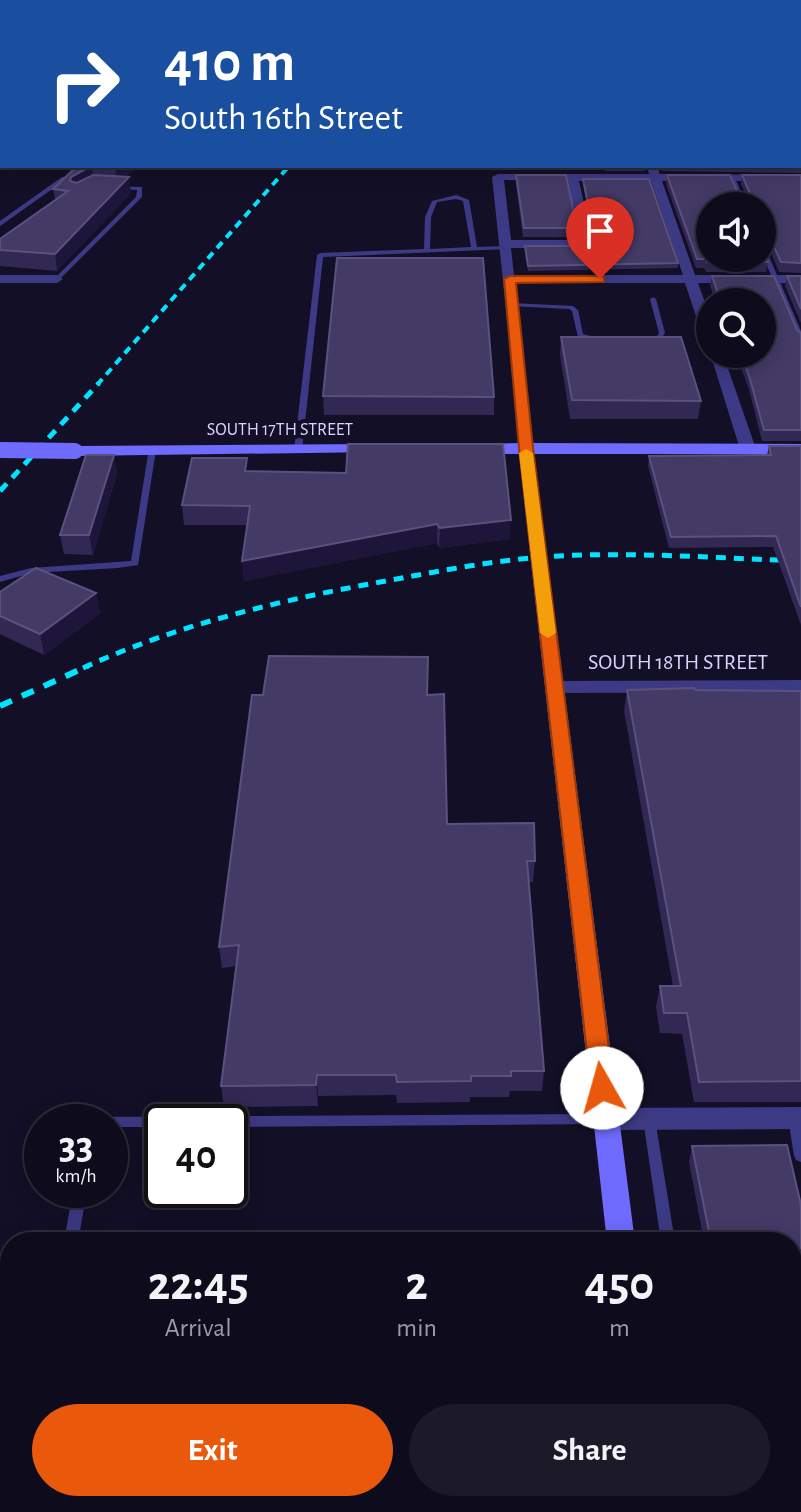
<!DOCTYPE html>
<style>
:root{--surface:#0e0b1c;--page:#1c1929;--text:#f1f3f6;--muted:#9b9ba3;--line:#2e2b3b;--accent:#ea580c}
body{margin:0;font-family:"Alegreya Sans",sans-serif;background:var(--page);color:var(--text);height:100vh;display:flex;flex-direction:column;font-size:30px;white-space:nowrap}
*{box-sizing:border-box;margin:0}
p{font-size:26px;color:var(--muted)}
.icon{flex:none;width:44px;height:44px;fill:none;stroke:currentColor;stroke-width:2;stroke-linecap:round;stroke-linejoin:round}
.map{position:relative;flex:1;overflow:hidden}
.panel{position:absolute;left:0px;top:1232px;width:802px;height:280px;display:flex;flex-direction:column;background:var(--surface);border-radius:32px 32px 0 0;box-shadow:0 4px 20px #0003,0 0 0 2px var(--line)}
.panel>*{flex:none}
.hud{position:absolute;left:0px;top:0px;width:802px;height:168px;box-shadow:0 4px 20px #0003,0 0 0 2px var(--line);background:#1a4fa0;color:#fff;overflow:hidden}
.tools{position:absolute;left:696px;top:192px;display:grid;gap:16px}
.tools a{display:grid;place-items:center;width:80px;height:80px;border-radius:50%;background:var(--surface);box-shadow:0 4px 20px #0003,0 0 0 2px var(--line);font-size:40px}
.speed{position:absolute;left:24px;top:1104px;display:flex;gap:16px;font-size:40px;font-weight:700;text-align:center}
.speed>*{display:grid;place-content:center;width:104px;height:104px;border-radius:50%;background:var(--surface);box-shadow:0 4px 20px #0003,0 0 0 2px var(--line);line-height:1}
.speed small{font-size:20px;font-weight:400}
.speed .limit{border:4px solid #111;border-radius:12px;background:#fff;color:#111}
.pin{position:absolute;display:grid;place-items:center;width:68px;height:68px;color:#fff;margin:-82px -34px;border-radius:50% 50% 50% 0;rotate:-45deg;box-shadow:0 0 8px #0007}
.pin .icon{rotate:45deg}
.me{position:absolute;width:88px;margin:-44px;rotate:353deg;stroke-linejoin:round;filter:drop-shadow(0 0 6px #0008)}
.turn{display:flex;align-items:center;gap:28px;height:168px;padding:0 32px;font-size:36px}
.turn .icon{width:104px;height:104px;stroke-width:2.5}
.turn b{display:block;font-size:56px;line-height:68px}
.eta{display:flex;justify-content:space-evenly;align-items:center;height:136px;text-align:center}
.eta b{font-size:48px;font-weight:600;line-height:56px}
.button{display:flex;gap:16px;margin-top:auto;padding:16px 32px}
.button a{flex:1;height:92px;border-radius:48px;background:var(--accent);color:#fff;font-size:32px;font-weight:600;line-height:92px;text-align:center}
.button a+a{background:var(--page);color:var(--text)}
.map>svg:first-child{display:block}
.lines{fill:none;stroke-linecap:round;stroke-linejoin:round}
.lane{fill:#3d3a85;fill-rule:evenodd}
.street{fill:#3d3a85;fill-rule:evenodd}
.secondary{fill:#6f6bff;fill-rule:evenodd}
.primary{fill:#c25bff;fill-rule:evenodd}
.highway{fill:#ff4fa3;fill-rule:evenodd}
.rail-far3{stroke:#00e5ff;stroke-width:3;stroke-dasharray:6 5;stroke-linecap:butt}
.rail-far2{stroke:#00e5ff;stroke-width:4;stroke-dasharray:8 6;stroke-linecap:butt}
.rail-far1{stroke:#00e5ff;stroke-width:5;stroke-dasharray:10 8;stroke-linecap:butt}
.rail{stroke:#00e5ff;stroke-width:6;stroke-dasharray:13 11;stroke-linecap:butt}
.secondary-bridge{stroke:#6f6bff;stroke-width:16}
.wall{fill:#312854}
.shaded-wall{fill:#1d163a}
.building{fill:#433a66;stroke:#5a527e;stroke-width:2}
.route{fill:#ea580c;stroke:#983908;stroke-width:2}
.slow{fill:#f59e0b}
.labels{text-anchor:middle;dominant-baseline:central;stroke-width:8;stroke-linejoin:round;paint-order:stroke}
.far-street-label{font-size:18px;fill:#d9d4ff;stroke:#130f26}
.street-label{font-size:22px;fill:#d9d4ff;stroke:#130f26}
</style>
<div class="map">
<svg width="801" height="1512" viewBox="0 0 801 1512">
<rect width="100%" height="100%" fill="#130f26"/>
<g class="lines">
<g class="lane">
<path d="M156,0h4l-1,2h-4z"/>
<rect x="0" y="65" width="2" height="4"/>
<rect x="0" y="87" width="2" height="3"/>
<rect x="0" y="99" width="2" height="4"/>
<rect x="0" y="122" width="2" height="4"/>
<path d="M76,175l3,2 -1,1 -13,2 -65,46v-5l62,-44z"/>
<path d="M732,176l3,2 12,28h-6l-12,-28z"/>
<path d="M117,186l25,1v10l-83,83h-4v-2l81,-81 1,-7 -18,-1 -2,-1z"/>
<path d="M456,195l13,5 8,47 28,-1 3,2 -1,1 -184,8 -21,193 -4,2h-3l-1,-2 23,-195 3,-2 104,-4 1,-32 7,-16zM456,199l7,2 8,46 -41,2 1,-32 6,-15z"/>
<path d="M762,245l3,2 36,84v10l-3,-2 -36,-85z"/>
<path d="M653,297l3,2 9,34 -4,6 -13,1v-2l9,-2 2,-3 -9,-34z"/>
<path d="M512,303l61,3 5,4 5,24 14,4 -3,2 -16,-3 -6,-26 -3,-2 -59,-3 -1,-1z"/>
<path d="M149,448h3l4,2 -18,115 -20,3 -87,5 -31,9v-6l31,-8 100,-7z"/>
<path d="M794,1113l5,1 2,7v41l-5,-2 -2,-4 -6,-38 1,-4z"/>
<path d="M604,1114l5,1 1,4 -1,4 -5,1 -374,3v-5h-68v5h-52v-5h-23l1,-4 5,-1z"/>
<path d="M649,1114l5,1 1,4 20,123h-14l-18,-123 1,-4z"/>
<path d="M73,1190h14l-9,52h-14z"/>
</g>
<g class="street">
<rect x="800" y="53" width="1" height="7"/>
<path d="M647,166h10l3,8 141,1v6h-139l33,94h106v8h-103l12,34v24l-7,-4 -18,-54h-170l19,165 -8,5 -5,-2 -29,-274 6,-3h151zM504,180l64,1 12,59h-69zM579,181h72l32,94h-169l-3,-27h76l6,-4z"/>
<path d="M0,275h57l6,4 -6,4h-57z"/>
<path d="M710,353l13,1 33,95 -3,3h-10l-3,-3z"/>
<path d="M801,680v12l-246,1 -9,-6 9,-6z"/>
<path d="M801,1107v22l-195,1 -9,-3 -4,-8 4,-8 9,-3z"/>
<path d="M10,1496v6h29l-2,10h-32z"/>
</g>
<g class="secondary">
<rect x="800" y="28" width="1" height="6"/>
<path d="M526,443l275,1v10h-267l101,788h-28l-88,-788h-42l-8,-5 8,-5z"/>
<path d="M373,444l8,5 -3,3 -303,4 -8,-5 8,-5z"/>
<rect x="792" y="1312" width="9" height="28"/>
<path d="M636,1502h32l1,10h-32z"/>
</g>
<path class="primary" d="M0,132h2l-2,7z"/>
<g class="highway">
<path d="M59,0h11l1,2h-11z"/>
<path d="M297,0h11l-12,2z"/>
<rect x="0" y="32" width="2" height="6"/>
</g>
<path class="rail-far3" d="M441,2l3,-2"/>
<path class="rail-far2" d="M97,385l192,-219"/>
<g class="rail-far1">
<path d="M0,491l99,-108"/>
<path d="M83,668c98,-45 203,-69 308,-88 49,-9 100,-19 150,-23 86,-6 173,1 260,4"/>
</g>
<path class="rail" d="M0,706l88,-40"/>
<path class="secondary-bridge" d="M0,450l75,1"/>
</g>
<g class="wall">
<path d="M336,0h53l-3,2h-50z"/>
<path d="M800,86l1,87 -139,-2 -3,-5h141z"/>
<path d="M2,139v20l-2,-1v-18z"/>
<path d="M50,166h90l-16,11 7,16 -74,78 -57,-5v-27l55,-39 -2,-11 20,-19z"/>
<path d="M604,166h42l-1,5h-40z"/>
<path d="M516,175l61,53 -1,9h-53l-7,-53z"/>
<path d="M667,175l81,25 -7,-16 1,-9h59v98l-22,-1 -11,-26 -6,-4v-36h-52l58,56 -2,10h-60l-2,-4h-8l-30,-84z"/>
<path d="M583,179l95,84v5l-150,3 -3,-25h62l7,-4 -11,-58z"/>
<path d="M712,276h62l23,54 4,3v108h-39l-13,-52 -13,-35h26v-52h-46l-6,-16z"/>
<path d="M787,276h14v47l-16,-37z"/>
<path d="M561,337l140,64 -3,18h-128l-10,-64z"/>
<path d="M323,396l171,1v18h-170z"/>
<path d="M769,446h32v179l-28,-78 -104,1 -21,-82 1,-10 118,-1z"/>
<path d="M114,455l3,19 -24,81 -29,-1 -4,-19z"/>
<path d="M248,471l262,68 -71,9 -2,-5 -193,38 -2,-20 5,-36h-63l-2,-20z"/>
<path d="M0,592l96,1 4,20 -56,42 -44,-21z"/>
<path d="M627,690l174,1v411h-107l-12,-68 -22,-1 -4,-26 4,-21h13l-49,-275z"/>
<path d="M428,695l19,129 88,37 -2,21h-4l15,189 -2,20h-32l-1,6h-39v5l-73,1 -1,-8 -78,1v10l-94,1 -3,-21 15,-120 -14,2 -3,-21z"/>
<path d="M692,1146l109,59v89h-9v-52h-88l-15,-80z"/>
</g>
<g class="shaded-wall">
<path d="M375,0h14l-3,2h-11z"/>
<path d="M81,166h11l2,15 -20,11 -4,-11 1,-4z"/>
<path d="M116,166h24l-23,16 -2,-15z"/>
<path d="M129,177l2,16 -74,78 -2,-17z"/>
<path d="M114,455l3,19 -24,81 -4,-20z"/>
<path d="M511,520l-1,19 -71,9 1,-20z"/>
<path d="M437,524v19l-193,38 -2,-20z"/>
<path d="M96,593l4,20 -56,42 -4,-21z"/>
<path d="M317,1075l1,21v10l-2,-21z"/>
</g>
<g class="building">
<path d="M164,0h89l7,2h-97z"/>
<path d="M635,0h166v18l-1,-16h-164z"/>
<rect x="800" y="106" width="1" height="35"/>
<path d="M77,166h14l-20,11 -1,4 7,2 16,-8 36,2 -74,77 -55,-4v-11l68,-48 -15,-2z"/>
<path d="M516,175h50l11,53h-53z"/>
<path d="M667,175h63l10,23 8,2 3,-4 -9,-21h59v88l-20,-1 -12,-26 -6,-3 -1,5v-32h-52v52h52v-10l6,14h-61l-1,-3h-9z"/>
<path d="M583,179h66l29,84 -150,3 -3,-20h62l8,-5z"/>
<path d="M337,258h146l11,139 -171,-1z"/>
<path d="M712,276h62l23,54 4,3v97h-37l-14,-51 -9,-25h21v-52h-41z"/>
<path d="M787,276h14v33z"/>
<path d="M561,337h120l20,64 -129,-1z"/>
<path d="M348,444h155l8,76 -71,8 -3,-4 -195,37 8,-55 -68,-1 10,-47h55l-2,13 101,2z"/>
<path d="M769,446h32v161l-25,-71 -105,1 -22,-81 122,-1z"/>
<path d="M86,455h28l-25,80h-29z"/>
<path d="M36,568l60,25 -56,41 -40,-18v-24z"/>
<path d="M269,656l159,1 -1,38 17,-1 3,130 87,-1 1,38h-8l17,210h-33v5h-40v5l-74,1 -1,-7h-79l-1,10 -95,1 18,-141 -20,2 33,-252h11z"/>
<path d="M694,688l1,2 106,1v390l-102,1 -12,-69h-23l-4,-27h21l-54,-296z"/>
<path d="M787,1145l14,60v74h-9v-37h-81l-19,-96z"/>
</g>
<path class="route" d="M600,276l4,1v5l-88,1 17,165 81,640 -4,7 -8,3 -8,-3 -3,-7 -72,-640 -15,-169 6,-3z"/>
<path class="slow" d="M526,449l7,4 23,180 -8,5 -8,-5 -21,-180z"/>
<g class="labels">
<g class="far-street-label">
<text x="280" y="430">SOUTH 17TH STREET</text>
</g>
<g class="street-label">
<text x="678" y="662">SOUTH 18TH STREET</text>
</g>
</g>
</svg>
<div class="tools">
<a><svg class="icon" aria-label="sound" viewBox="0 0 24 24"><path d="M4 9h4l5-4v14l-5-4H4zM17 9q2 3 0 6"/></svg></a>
<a><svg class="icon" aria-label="search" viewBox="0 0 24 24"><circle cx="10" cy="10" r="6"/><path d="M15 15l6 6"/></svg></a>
</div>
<div class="speed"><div>33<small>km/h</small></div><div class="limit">40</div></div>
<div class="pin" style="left:600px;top:279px;background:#d93025"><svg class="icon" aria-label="arrive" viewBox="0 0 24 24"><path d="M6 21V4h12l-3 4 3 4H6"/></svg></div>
<svg class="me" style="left:602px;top:1088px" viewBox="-20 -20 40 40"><circle r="19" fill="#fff"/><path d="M0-13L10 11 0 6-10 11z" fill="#ea580c"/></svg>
<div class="hud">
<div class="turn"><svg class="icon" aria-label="right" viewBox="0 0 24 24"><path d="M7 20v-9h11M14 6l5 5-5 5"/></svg><div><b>410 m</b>South 16th Street</div></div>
</div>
<section class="panel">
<div class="eta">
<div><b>22:45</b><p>Arrival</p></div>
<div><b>2</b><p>min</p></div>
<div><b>450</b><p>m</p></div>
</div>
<div class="button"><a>Exit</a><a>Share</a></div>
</section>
</div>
